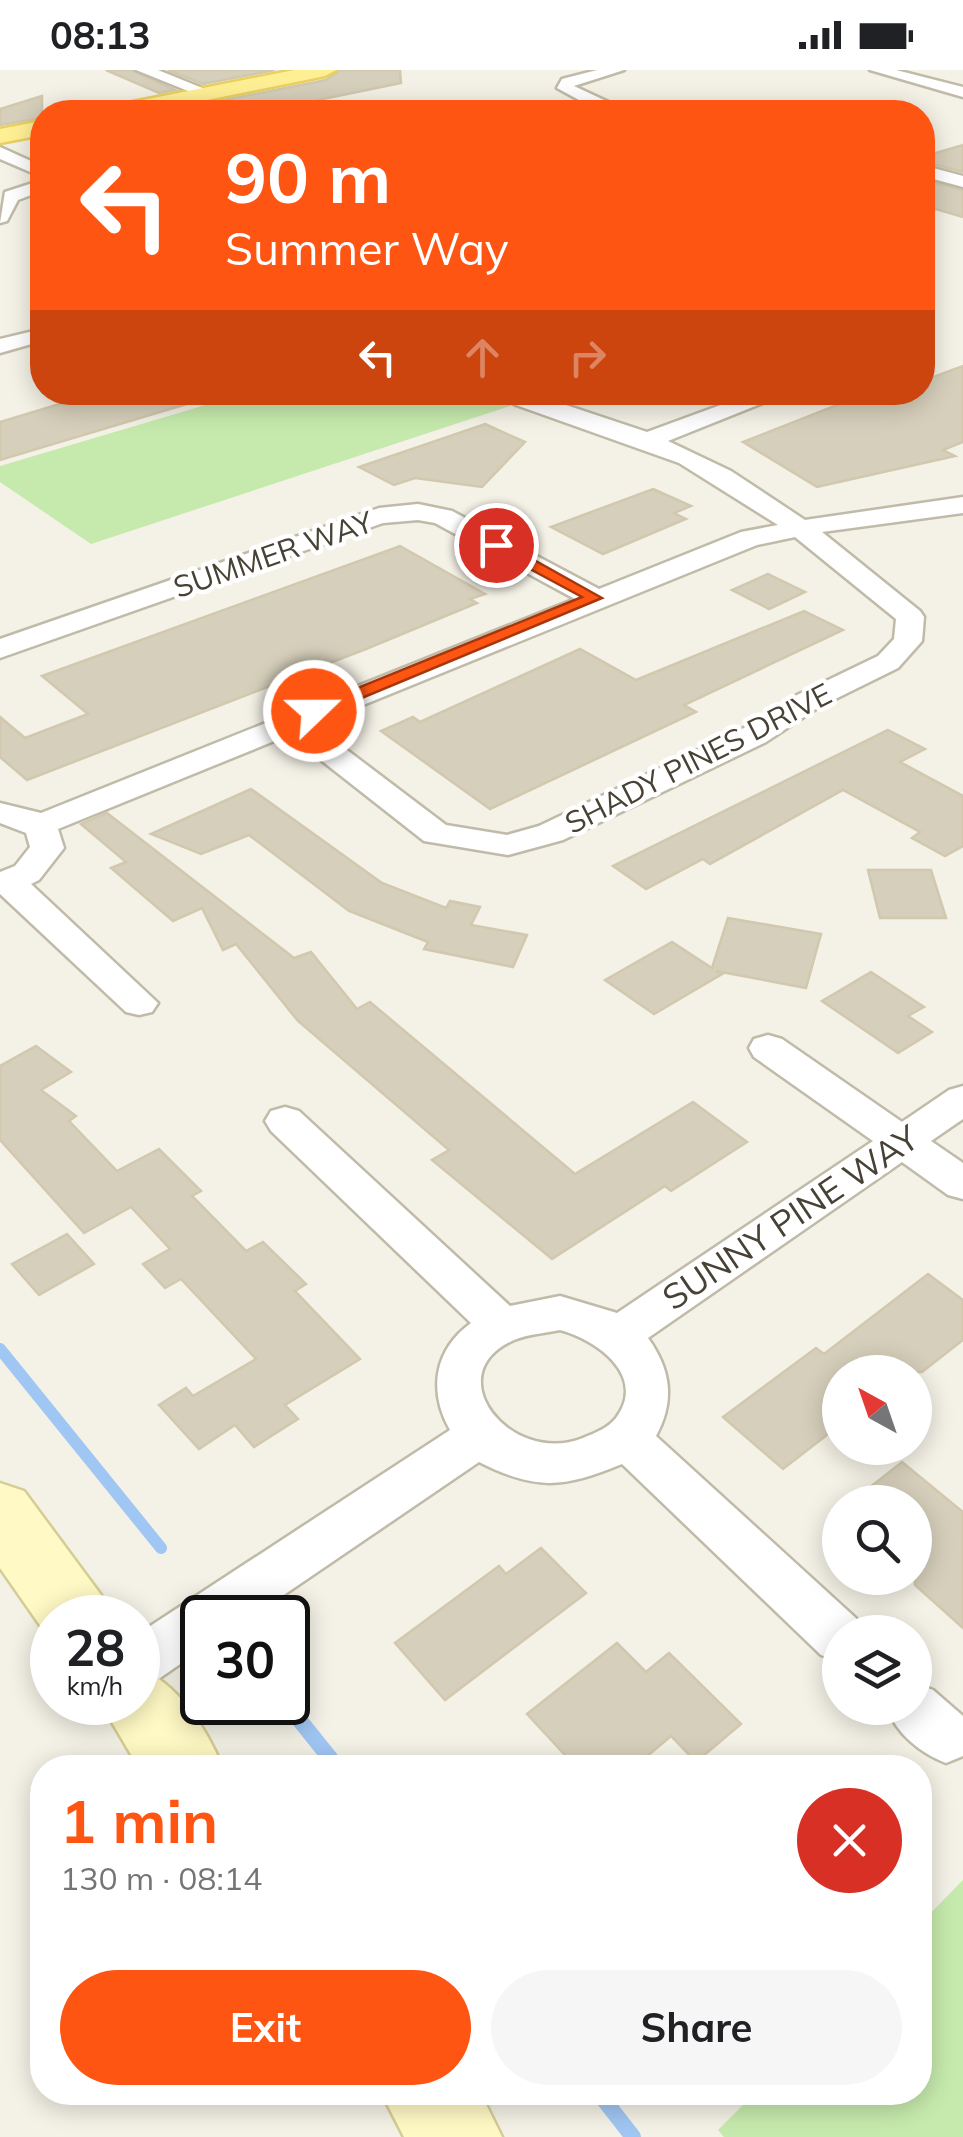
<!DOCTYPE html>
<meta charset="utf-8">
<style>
:root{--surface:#fff;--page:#f6f6f6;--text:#202124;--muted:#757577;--accent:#ff5512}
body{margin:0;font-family:Mulish,sans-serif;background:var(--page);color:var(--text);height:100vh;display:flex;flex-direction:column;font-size:38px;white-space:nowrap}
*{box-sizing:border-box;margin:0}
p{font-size:32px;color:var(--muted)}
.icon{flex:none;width:55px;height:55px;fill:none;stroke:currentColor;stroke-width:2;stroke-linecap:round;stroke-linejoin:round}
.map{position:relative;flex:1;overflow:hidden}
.drawer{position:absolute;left:30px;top:1685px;width:902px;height:350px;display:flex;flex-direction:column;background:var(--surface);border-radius:40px;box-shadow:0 5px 25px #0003}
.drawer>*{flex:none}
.guide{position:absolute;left:30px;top:30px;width:905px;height:305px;border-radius:40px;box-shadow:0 5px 25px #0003;background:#ff5512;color:#fff;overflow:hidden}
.needle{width:65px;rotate:320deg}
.controls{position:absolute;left:822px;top:1285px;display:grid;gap:20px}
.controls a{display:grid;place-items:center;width:110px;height:110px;border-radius:50%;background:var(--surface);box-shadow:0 5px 25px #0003;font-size:50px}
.speed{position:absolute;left:30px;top:1525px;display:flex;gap:20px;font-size:50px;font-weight:700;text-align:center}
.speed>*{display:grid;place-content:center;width:130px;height:130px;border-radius:50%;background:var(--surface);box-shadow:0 5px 25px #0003;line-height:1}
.speed small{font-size:25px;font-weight:400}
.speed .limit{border:5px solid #111;border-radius:15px;background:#fff;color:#111}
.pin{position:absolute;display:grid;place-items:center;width:85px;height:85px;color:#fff;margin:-42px;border:5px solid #fff;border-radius:50%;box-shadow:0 2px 10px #0007}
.me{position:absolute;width:110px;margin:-55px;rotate:68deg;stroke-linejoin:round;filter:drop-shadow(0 0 8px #0008)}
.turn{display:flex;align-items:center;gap:35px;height:210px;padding:0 30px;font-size:45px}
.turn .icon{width:130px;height:130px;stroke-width:2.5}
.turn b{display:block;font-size:70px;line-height:85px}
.lanes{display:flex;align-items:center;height:95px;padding:0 30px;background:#0003;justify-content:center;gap:50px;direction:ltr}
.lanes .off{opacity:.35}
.round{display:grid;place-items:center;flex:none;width:105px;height:105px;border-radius:52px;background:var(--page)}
.summary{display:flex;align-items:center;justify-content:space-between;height:170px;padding:0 30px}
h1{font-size:60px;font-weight:700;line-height:75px;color:var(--accent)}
.action{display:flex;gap:20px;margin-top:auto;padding:20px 30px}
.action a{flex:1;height:115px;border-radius:60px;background:var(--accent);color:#fff;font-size:40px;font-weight:700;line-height:115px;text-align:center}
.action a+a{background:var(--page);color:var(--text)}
.status{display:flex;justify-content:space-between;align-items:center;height:70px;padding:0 50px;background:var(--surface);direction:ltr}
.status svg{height:28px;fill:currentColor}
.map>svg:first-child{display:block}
.green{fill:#c6eaad}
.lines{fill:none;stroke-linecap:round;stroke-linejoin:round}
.stream-far1{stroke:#a0c6f3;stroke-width:12}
.stream{stroke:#a0c6f3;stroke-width:16}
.building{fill:#d6cfbb;stroke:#d1c8ae;stroke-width:2.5}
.street-casing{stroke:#c0bba8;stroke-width:5}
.secondary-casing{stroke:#d6cd94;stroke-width:5}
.primary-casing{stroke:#e8d160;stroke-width:5}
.street{fill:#fff;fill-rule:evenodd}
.secondary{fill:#fff9c5;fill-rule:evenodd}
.primary{fill:#ffef94;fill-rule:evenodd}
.route{fill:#ff5512;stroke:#a6370c;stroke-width:2.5}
.labels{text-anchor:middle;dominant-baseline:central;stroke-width:9;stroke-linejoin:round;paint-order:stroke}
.far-street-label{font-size:30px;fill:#474235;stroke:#fff}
.street-label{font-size:35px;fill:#474235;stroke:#fff}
</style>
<div class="status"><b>08:13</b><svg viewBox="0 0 49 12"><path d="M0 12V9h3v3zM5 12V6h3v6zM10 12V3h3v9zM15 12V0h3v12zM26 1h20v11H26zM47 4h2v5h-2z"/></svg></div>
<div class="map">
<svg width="963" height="2067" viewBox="0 0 963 2067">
<rect width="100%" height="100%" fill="#f4f1e6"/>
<g class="green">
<path d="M506,322l19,9 -434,143 -91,-62v-16l246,-73z"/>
<path d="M963,1810v257h-239l-6,-7 37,-37 165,-1v-168z"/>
</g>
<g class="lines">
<path class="stream-far1" d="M0,1279l161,199"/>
<g class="stream">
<path d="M285,1632l53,66"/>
<path d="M598,2022l35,45"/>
</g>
</g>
<g class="building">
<path d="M106,0h26l43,20 -16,3z"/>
<path d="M168,0h107l-72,14z"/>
<path d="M340,0h60l1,13 -141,29h-50l-16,-6 132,-26z"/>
<path d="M42,26v22l-42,7v-16z"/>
<path d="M963,75v27l-41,-11v-4z"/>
<path d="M922,110l41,10v27l-41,-12z"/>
<path d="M963,296v76l-20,8 12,6 -138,31 -74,-45 127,-50h52v-11z"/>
<path d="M99,322h100l1,8 -200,60v-38z"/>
<path d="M485,354l40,18 -43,45 -67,-9 -21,7 -35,-18z"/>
<path d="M653,419l38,17 -17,7 12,6 -83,35 -52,-27z"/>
<path d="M400,476l85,48 -15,5 7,4 -111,46 -339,131 -27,-23v-40l25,21 63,-24 -46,-38z"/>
<path d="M768,504l37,18 -36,17 -37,-19z"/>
<path d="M804,541l39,19 -159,75 12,7 -206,97 -109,-78 32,-14 7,5 160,-73 56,31z"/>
<path d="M888,660l37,19 -25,13 63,34v50l-18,10 -33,-18 8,-6 -77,-42 -133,74 -7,-5 -57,30 -33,-23z"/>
<path d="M251,719l131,94 64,25 4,-7 30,6 -9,18 56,10 -14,32 -89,-18 4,-7 -79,-31 -100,-76 -48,19 -50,-20z"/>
<path d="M107,743l187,145 17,-6 46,57 13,-7 205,172 118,-72 54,40 -76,49 -6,-5 -113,73 -120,-99 17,-10 -151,-129 -62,-77 -13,6 -21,-42 -29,13 -62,-53 15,-6 -45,-38z"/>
<path d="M868,800h63l15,48h-66z"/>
<path d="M728,848l93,16 -15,54 -90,-17 6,3 -68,40 -49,-34 67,-38 40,26z"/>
<path d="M871,902l53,35 -16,9 24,16 -34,21 -76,-52z"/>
<path d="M36,976l35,26 -30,18 35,26 -7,5 48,50 42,-22 42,42 -9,5 54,55 17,-9 43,42 -11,7 65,68 -75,46 13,14 -44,28 -19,-22 -36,24 -40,-44 27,-17 7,8 63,-37 -75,-80 -16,9 -22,-24 27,-15 -39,-42 -47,26 -84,-93v-74z"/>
<path d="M67,1164l27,30 -55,31 -27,-31z"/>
<path d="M928,1204l35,26v40l-41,32h-82v53l-57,44 -60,-52 93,-69 8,6z"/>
<path d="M902,1392l61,50v116l-48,-43v-83h-64z"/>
<path d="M541,1478l45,45 -141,107 -50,-57 104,-77 7,8z"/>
<path d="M617,1573l29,29 23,-19 72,71 -45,38 -25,-26 -38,32h-56l-50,-54z"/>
</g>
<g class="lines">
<g class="street-casing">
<g id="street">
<path d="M136,0h22l59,24 -14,3z"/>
<path d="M597,0h27l-50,16 43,20v6h-16l-44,-24 5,-9z"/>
<path d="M870,0h26l67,17v10z"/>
<path d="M0,77l42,19v11l-42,-18z"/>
<path d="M922,95l41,11v11l-41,-11z"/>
<path d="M42,110v11l-24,9 -11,21 -7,2 5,-31z"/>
<path d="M42,259v12l-42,12v-14z"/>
<path d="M495,322h32l120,40 109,-40h34l-122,49 63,30 74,49 158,-23v16l-141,19 98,79 4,6 -2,24 -24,27 -79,39 -53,35 -203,98 -55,15 -84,-14 -135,-106 -231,94 6,19 -25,32 -8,4 127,119 -6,9 -13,3 -13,-3 -126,-118v-22l15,-6 15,-19 -4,-14 -26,-10v-20l41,10 534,-214 -140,-76 -17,-3 -35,3 -383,135v-19l379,-131 39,-4 34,7 147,78 142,-57 37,-7 -99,-62 -163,-58zM795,467l101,82 -2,20 -16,17 -81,39 -53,33 -205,98 -32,9 -61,-10 -132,-100 443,-180z"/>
<path d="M768,965l14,4 120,83 47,-32 14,-4v33l-32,22 32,22v36l-15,-4 -46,-33 -254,176c23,32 27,63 8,98l203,185 5,11h-24v30l-19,-7 -199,-191c-58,24 -86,27 -143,-2l-229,156h-48v31l-45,31 -19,7v-53l312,-204c-22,-39 -16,-80 21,-107l-200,-192 -6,-10 6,-10 14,-4 14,4 211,195 50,-10 57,17 256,-172 -119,-84 -5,-9 5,-9zM560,1260c35,9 88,45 56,88 -8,10 -21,15 -33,20 -72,29 -147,-64 -69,-98 14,-6 32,-7 46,-10z"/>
<path d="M915,1613l18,7 30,26v40l-17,7c-26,-10 -49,-29 -59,-55h28z"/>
</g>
</g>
<g class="secondary-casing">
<g id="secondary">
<path d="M0,1413l24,8 77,104 11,23h-60l-1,23 -51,-73z"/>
<path d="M138,1598c40,15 68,60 85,100h-84l-39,-66h38z"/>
<path d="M381,2022h99l22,45h-98z"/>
</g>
</g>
<g class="primary-casing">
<g id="primary">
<path d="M294,0h42l-11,6 -177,36h-41l11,-7z"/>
<path d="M42,51v14l-42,8v-14z"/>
</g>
</g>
<use href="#street" class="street"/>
<use href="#secondary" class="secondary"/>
<use href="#primary" class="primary"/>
</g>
<path class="route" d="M491,472h11l100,56 -281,117h-13v-7l274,-111 -91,-49z"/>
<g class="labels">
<g class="far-street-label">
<text transform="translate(273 484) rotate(-19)">SUMMER WAY</text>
<text transform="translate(698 688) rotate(-27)">SHADY PINES DRIVE</text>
</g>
<g class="street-label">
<text transform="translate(790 1147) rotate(-34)">SUNNY PINE WAY</text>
</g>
</g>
</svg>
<div class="controls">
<a><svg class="needle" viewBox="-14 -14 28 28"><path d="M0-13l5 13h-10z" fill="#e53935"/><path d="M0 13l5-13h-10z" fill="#757577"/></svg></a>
<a><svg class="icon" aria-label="search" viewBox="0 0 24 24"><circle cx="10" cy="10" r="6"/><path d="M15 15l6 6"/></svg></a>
<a><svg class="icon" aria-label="layers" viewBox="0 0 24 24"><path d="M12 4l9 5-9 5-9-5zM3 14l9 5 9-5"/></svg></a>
</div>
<div class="speed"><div>28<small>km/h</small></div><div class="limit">30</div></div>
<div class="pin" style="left:496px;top:475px;background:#d93025"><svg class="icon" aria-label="arrive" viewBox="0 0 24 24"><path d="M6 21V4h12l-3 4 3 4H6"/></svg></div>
<svg class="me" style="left:314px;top:641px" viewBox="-20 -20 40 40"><circle r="17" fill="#ff5512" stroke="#fff" stroke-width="3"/><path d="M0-11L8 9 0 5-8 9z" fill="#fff"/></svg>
<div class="guide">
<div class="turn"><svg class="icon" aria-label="left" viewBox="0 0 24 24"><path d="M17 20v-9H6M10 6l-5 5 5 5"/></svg><div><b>90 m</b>Summer Way</div></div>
<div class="lanes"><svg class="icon" aria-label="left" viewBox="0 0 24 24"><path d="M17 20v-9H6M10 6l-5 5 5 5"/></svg><svg class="icon off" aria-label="ahead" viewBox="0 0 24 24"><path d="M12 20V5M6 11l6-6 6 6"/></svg><svg class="icon off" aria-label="right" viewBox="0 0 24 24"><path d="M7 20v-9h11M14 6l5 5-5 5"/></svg></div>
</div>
<section class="drawer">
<div class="summary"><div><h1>1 min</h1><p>130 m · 08:14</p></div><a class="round" style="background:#d93025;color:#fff"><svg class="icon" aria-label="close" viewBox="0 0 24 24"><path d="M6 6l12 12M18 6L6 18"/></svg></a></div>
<div class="action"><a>Exit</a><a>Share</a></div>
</section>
</div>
